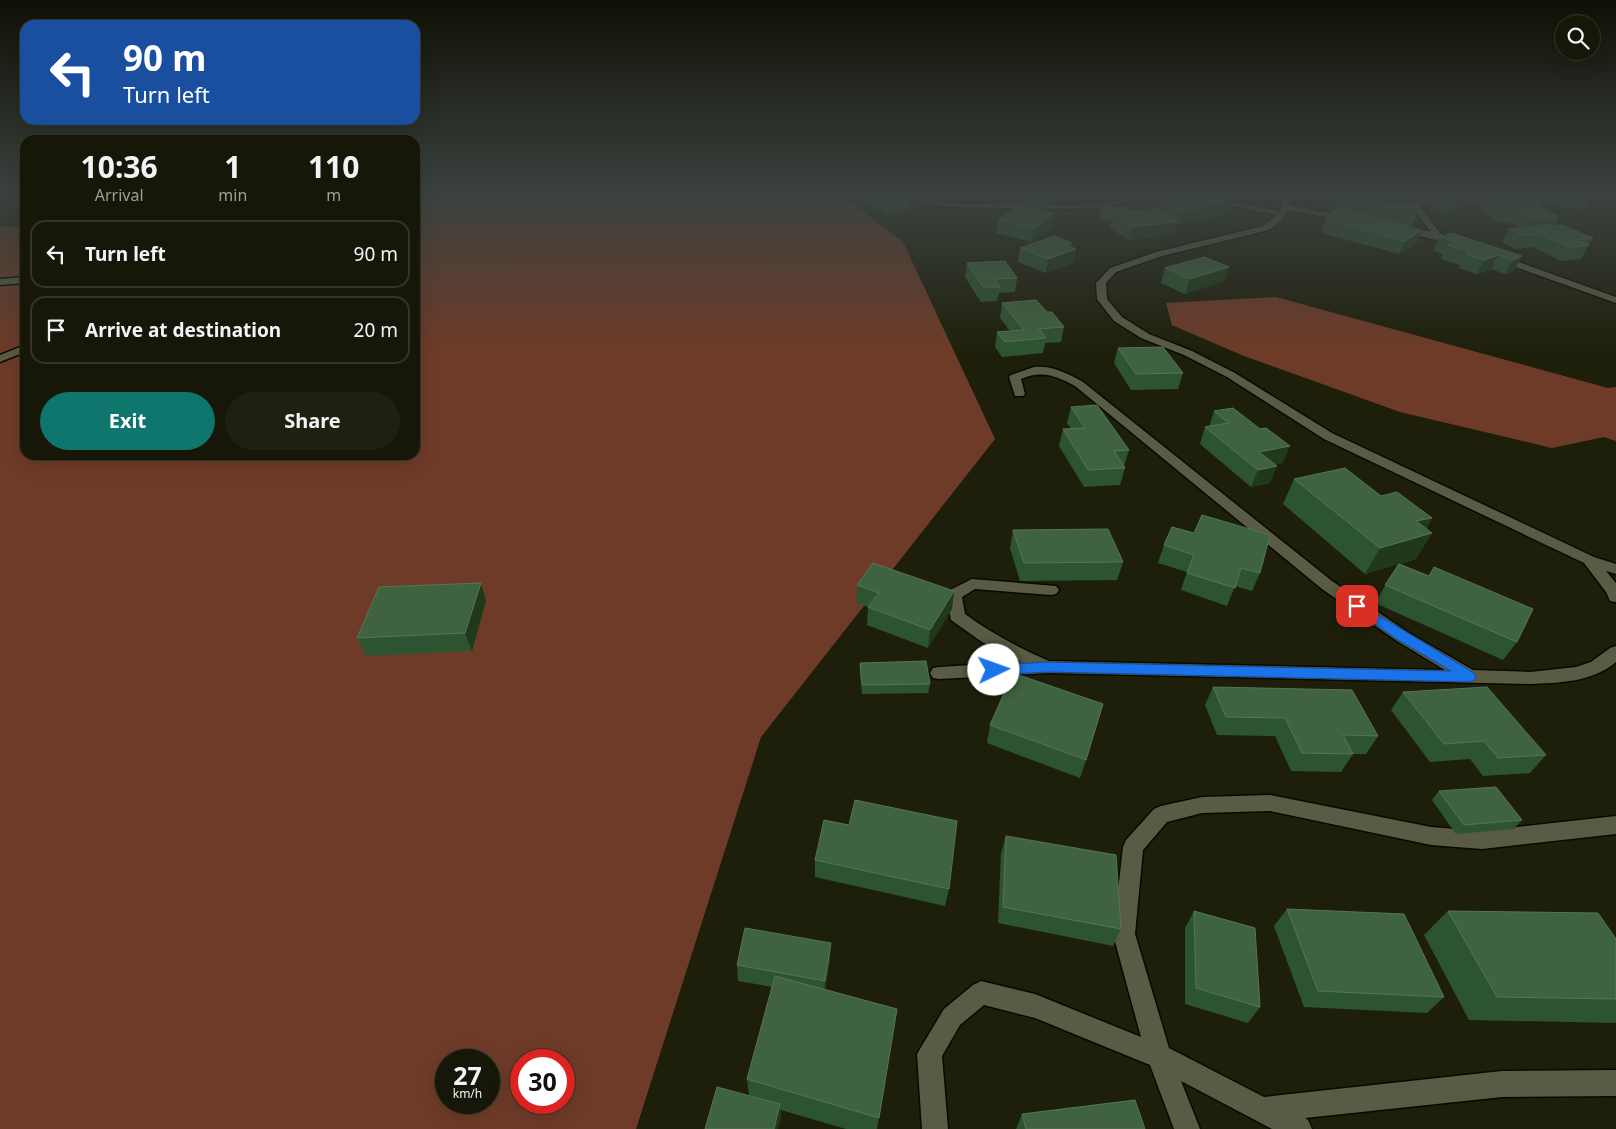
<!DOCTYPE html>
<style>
:root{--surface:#161708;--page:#1f2012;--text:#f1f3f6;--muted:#9e9f9c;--line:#353629;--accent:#0f766e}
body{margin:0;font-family:"Noto Sans",sans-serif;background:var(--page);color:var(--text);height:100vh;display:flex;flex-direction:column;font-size:19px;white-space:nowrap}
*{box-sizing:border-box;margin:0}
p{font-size:16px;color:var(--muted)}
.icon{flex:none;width:28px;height:28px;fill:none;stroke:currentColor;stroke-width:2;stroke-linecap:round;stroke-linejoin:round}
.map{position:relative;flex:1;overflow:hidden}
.drawer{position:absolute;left:20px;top:135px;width:400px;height:325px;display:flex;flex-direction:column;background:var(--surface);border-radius:15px;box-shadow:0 5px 20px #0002,0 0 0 1px var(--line)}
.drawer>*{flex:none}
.banner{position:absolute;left:20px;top:20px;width:400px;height:105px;border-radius:15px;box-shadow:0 5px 20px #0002,0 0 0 1px var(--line);background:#1a4fa0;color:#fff;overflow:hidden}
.tools{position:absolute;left:1555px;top:15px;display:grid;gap:10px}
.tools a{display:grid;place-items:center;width:45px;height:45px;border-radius:50%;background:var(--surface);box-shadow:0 5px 20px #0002,0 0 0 1px var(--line);font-size:25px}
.speed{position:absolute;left:435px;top:1049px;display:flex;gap:10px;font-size:25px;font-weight:700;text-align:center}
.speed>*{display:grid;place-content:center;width:65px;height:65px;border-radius:50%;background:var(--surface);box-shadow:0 5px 20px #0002,0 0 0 1px var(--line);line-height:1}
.speed small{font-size:12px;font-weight:400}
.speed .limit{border:8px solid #d22;background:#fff;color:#111}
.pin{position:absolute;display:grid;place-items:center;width:42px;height:42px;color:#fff;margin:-21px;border-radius:10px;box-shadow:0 2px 8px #0006}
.me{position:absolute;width:55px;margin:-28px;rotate:87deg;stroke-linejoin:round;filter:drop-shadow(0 0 4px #0008)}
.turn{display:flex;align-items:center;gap:18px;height:105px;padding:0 20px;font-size:22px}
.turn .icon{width:65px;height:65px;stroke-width:2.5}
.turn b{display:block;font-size:35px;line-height:42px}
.eta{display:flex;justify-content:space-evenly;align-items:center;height:85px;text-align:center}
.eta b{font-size:30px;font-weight:700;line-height:35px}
.cta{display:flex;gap:10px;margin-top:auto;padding:10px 20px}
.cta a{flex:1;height:58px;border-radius:30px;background:var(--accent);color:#fff;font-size:20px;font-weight:700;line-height:58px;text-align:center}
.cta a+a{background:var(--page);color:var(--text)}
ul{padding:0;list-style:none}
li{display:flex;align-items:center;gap:15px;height:68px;margin:0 10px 8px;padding:0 10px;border:2px solid var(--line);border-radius:15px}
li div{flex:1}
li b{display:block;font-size:19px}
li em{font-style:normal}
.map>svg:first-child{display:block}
.forest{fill:#6e3b28;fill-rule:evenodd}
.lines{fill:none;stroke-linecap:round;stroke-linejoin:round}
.minor-casing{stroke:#090900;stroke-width:3}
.minor{fill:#595b44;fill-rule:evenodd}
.wall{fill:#2d5430}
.shaded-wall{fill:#1f391a}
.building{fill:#3f6240;stroke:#577556}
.route{fill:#1a73e8;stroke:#114b97}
</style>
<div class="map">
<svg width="1616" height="1129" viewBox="0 0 1616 1129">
<rect width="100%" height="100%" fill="#1e1f0b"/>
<g class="forest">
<path d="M415,195h427l61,47 92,197 -234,298 -125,392h-636v-902h25v228h390zM446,1060h43v42h-43zM521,1060h43v42h-43z"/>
<path d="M1276,297l332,91 8,-1v54l-12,-4 -52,11 -152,-36 -156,-56 -72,-31 -6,-22z"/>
</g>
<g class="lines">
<g class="minor-casing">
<g id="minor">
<path d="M917,195c11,0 20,7 32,8l124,2 32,-2 32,-8h15l-47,12 -32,2 -128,-2 -17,-3z"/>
<path d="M1177,195h18l85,16 3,-16h8l-1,10 57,12 4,2 -4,2 -59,-11 -6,10 -13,10 -107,26 -46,16 -10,11 1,16 15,18 27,17 43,17 43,22 97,60 262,124 22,7v10l-10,-3 10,12v19l-6,-1 -4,-9 -22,-29 -260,-124 -97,-62 -43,-22 -43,-17 -27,-17 -17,-22 -1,-16 14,-15 46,-16 107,-26 14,-11z"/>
<path d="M1440,195l62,5 4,2 -4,2 -60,-4 -24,4 23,30 21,8v4l-64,-15 -1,-2 4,-3 30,6 -22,-29 11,-6z"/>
<path d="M1499,255l117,42v6l-120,-43 -1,-2z"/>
<path d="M25,277v6l-25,2v-6z"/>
<path d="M25,345v7l-25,10v-7z"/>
<path d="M1034,367c18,-2 33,6 49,15l249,199 77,52 64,37 57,2 46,-5 15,-5 19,-14 6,-2v16c-23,20 -57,21 -86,22l-481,-11 -110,6 -6,-1 -3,-5 3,-5 6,-1 82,-5 -39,-20 -31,-22 -5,-25 2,-4 24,-12 84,7 3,4 -3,4 -5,1 -76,-6 -13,8 3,17c26,19 54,34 84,47l396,9 -48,-29 -75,-52 -247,-203c-19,-10 -33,-16 -54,-7l4,15 -2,2h-8l-6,-19 2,-2z"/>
<path d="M1270,795l161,32 51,4 134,-15v18l-134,15 -51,-4 -161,-34 -68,2 -35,9 -24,28 -8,84 34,114 95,49 238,-26 114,-1v26l-114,1 -197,21 3,2 4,9h-40l-91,-48 19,48h-26l-24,-64 -115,-47 -51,-13 -24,20 -18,31 6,73h-26l-5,-75 27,-45 29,-24 8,-4 54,13 106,43 -28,-103 10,-87 3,-7 28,-31 7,-3 41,-9z"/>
</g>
</g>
<use href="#minor" class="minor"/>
</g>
<g class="wall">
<path d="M854,195h67v5l-16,2 5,10 -23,4 -14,-8v-1h-5z"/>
<path d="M930,195h61l-1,6 -60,-4z"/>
<path d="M1011,195h57l-1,6 -23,3 -1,7 11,3 -2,13 -20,15 -36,-9 2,-13 24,-16z"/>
<path d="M1241,195h21l-8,4z"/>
<path d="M1451,195h27l-23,2z"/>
<path d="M1514,195h77l1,2 -7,13 -42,-6 -2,3 18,10 -5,9 39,12 -12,21 -20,2 -28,-14 -18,2 -13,-7 7,-13 10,-1 -9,-5h-10l-22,-13 7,-13h30z"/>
<path d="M1337,199l43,1 40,7 -8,19 -17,-3 27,7 -6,14 -17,10 -77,-21 1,-3 -1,-1 5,-13 7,-4h-2z"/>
<path d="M1233,200l-3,13 -51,11 -2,-1 -4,12 -45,5 -19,-13 2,-7 -7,1 -6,-7 2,-6 30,4 29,-1 2,-8z"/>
<path d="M1434,200l23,5 -3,6 -12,1 -11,-5z"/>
<path d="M1440,237l82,19 -8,14 -9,4 -14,-5 -14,5 -18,-6 1,-3 -19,-6 2,-5 -10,-4z"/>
<path d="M1071,247l5,2 -3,14 -27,10 -28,-11 2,-14z"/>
<path d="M967,263l50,15 -2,14 -16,1 -2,8 -16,1 -16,-25z"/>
<path d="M1229,267l-5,14 -39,13 -24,-11 4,-15z"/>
<path d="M1002,303l45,9 17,15 -3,15 -16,1 -2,10 -41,4 -7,-10 2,-15 13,-1 -10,-13z"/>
<path d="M1118,348l65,25 -5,16 -47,1 -17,-27z"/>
<path d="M1071,407l58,43 -5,16 1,2 -5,17 -36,2 -25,-41 4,-17h8l-4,-6z"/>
<path d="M1214,411l69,52 -8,1 -5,19 -19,4 -51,-43 5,-17h4z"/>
<path d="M1294,479l87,17 51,22 -6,11 -10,30 -16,5 117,78 -14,18 -128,-57 23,-39 -33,10 -82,-70z"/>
<path d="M1013,530l110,32 -6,18 -97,1 -10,-33z"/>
<path d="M1164,545l96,28 -8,18 -17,-5 -8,20 -46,-16 6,-18 -29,-9z"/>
<path d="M481,583l5,18 -14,50 -106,5 -9,-18z"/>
<path d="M857,585l97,6 -2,18 -24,39 -61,-23 1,-18 -12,-4z"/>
<path d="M860,663l70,21 -2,9 -66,1 -2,-22z"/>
<path d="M1213,687l165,49 -12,18h-13l-12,18 -50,-1 -16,-35 -58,-1 -12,-30z"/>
<path d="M1403,692l143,63 -16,18 -47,3 -13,-17 -40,3 -39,-52z"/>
<path d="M990,725l96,35 -6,18 -93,-35z"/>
<path d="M1439,791l83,29 -8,9 -58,5 -24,-34z"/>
<path d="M1006,836l115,93 -8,17 -115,-23 3,-70z"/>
<path d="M815,860l134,29 -4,17 -130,-29z"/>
<path d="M1287,909l157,88 -17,16 -123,-6 -30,-81z"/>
<path d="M1194,911l66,96 -12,16 -63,-19v-76z"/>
<path d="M1448,911l168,28v84l-147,-3 -45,-85z"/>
<path d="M830,959l-5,31 72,19 -20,120h-31l-65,-19v8l-32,-23 -2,-16 25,-92 -34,-6 -1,-16z"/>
<path d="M1022,1114l123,15h-129z"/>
</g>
<g class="shaded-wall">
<path d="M869,195h52v5l-41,6 -7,-5v6h-5z"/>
<path d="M1026,195h42l-1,6 -23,3 -2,11 -17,-9z"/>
<path d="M1255,195h7l-8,4z"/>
<path d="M1233,200l-3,13 -51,11 4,-13z"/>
<path d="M911,205l-1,7 -23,4v-6z"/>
<path d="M1054,214l-2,13 -20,15 2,-14z"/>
<path d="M1177,222l-4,13 -45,5 3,-13z"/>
<path d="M1422,230l-6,14 -17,10 6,-13z"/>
<path d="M1072,243l-2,8 6,-2 -3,14 -27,10 2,-14 18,-14z"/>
<path d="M1498,255l-7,14 -14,5 7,-14z"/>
<path d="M1522,256l-8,14 -9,4 8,-14z"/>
<path d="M1229,267l-5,14 -39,13 5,-15z"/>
<path d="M1290,446l-7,17 -27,5 3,-16z"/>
<path d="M1277,466l-7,17 -19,4 7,-17z"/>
<path d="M1432,518l-11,18 11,-3 -16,26 -51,15 15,-26 36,-27z"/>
<path d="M481,583l5,18 -14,50 -7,-18z"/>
<path d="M954,591l-2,18 -24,39 2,-18z"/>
<path d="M831,943l-1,16 -6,38 1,-16z"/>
<path d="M780,1104l1,14 -3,11h-4z"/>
</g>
<g class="building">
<path d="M1190,195h29l14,5 -50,11 -22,-8z"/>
<path d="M1340,195h42l-3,5 41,7 -2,6 -81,-14z"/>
<path d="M1578,195h13l1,2z"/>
<path d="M897,197l14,8 -24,5 -14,-9z"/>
<path d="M1485,197h47l11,7h-8l24,13h-31l-12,-7h-10z"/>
<path d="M1029,199l16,3 -11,8 20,4 -20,14 -36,-8z"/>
<path d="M1434,200h12l11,5h-12z"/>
<path d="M1124,207l6,5 -24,2 -6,-6z"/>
<path d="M1157,209l20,13 -46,5 -19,-13z"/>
<path d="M1340,209l82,21 -17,11 -78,-21 5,-3 -5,-1z"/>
<path d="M1562,225l31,13 -17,2 13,5 -20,2 -29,-13 -17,1 -14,-6z"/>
<path d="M1451,233l71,23 -9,4 -15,-5 -14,5 -18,-6 4,-2 -23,-7 9,-3 -16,-5z"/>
<path d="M1054,236l18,7 -6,2 10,4 -28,10 -28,-11z"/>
<path d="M1204,257l25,10 -39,12 -25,-11z"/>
<path d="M1005,261l12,17 -23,1 6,8h-17l-16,-24z"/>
<path d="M1036,300l11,12h5l12,15 -25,2 7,9 -41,4 -8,-10 27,-2 -22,-27z"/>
<path d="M1163,347l20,26 -47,1 -18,-26z"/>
<path d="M1097,405l32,45 -15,1 11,17 -37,2 -25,-41 22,-1 -14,-21z"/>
<path d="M1233,408l27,21 6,-1 24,18 -31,6 18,14 -19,4 -53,-43 23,-4 -14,-12z"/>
<path d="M1345,468l36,28 16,-4 35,26 -16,3 16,12 -52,15 -86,-69z"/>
<path d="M1202,515l68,20 -10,38 -19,-5 -6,20 -48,-15 7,-18 -30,-10 8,-18 22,6z"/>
<path d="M1108,529l15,33 -99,1 -11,-33z"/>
<path d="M873,563l81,28 -24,39 -62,-23 11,-14 -22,-8z"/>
<path d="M1399,564l30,12 5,-9 99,42 -16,33 -132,-57z"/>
<path d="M481,583l-16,50 -108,5 22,-51z"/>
<path d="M926,661l4,23 -68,1 -2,-22z"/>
<path d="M1013,673l90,31 -17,56 -96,-35z"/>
<path d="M1213,687l139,3 26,46 -35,-1 10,19 -51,-1 -17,-35 -59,-1z"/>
<path d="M1487,687l59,68 -48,3 -14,-17 -40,3 -41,-52z"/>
<path d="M1496,787l26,33 -58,5 -25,-34z"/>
<path d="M855,800l102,21 -8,68 -134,-29 9,-40 25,5z"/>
<path d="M1006,836l110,19 5,74 -118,-22z"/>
<path d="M1287,909l117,5 40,83 -126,-6z"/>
<path d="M1194,911l61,17 5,79 -64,-19z"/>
<path d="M1448,911l150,2 18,26v60l-119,-2z"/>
<path d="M745,928l86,15 -6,38 -88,-16z"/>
<path d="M775,976l122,33 -18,109 -132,-39z"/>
<path d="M717,1087l63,17 -6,25h-69z"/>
<path d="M1135,1100l10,29h-119l-4,-15z"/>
</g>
<linearGradient id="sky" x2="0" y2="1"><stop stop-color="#101106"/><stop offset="0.55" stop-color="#3b423f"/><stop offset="1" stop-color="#3b423f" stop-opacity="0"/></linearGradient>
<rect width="1616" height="353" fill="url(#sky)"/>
<path class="route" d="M1357,602l117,71 2,4 -2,3 -4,2 -421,-10 -55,3 -5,-2 -2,-3 2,-4 5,-1 55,-3 402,9 -53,-31 -45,-31 -2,-3z"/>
</svg>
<div class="tools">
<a><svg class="icon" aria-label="search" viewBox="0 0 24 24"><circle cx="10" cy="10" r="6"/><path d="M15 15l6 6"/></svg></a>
</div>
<div class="speed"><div>27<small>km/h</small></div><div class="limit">30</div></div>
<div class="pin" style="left:1357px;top:606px;background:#d93025"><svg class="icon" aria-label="arrive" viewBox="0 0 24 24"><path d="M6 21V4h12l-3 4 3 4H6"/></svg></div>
<svg class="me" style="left:994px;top:670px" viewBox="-20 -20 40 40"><circle r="19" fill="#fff"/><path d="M0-13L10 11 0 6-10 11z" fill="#1a73e8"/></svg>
<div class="banner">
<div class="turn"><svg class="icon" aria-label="left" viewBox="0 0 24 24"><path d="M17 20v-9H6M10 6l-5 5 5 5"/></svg><div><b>90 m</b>Turn left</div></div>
</div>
<section class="drawer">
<div class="eta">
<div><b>10:36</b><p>Arrival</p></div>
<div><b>1</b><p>min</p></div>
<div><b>110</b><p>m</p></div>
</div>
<ul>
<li><svg class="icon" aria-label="left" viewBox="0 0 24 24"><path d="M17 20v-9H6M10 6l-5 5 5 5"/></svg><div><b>Turn left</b></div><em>90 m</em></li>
<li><svg class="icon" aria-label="arrive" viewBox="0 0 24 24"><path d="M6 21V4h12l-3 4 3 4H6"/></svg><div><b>Arrive at destination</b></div><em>20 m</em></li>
</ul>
<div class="cta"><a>Exit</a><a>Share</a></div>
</section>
</div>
